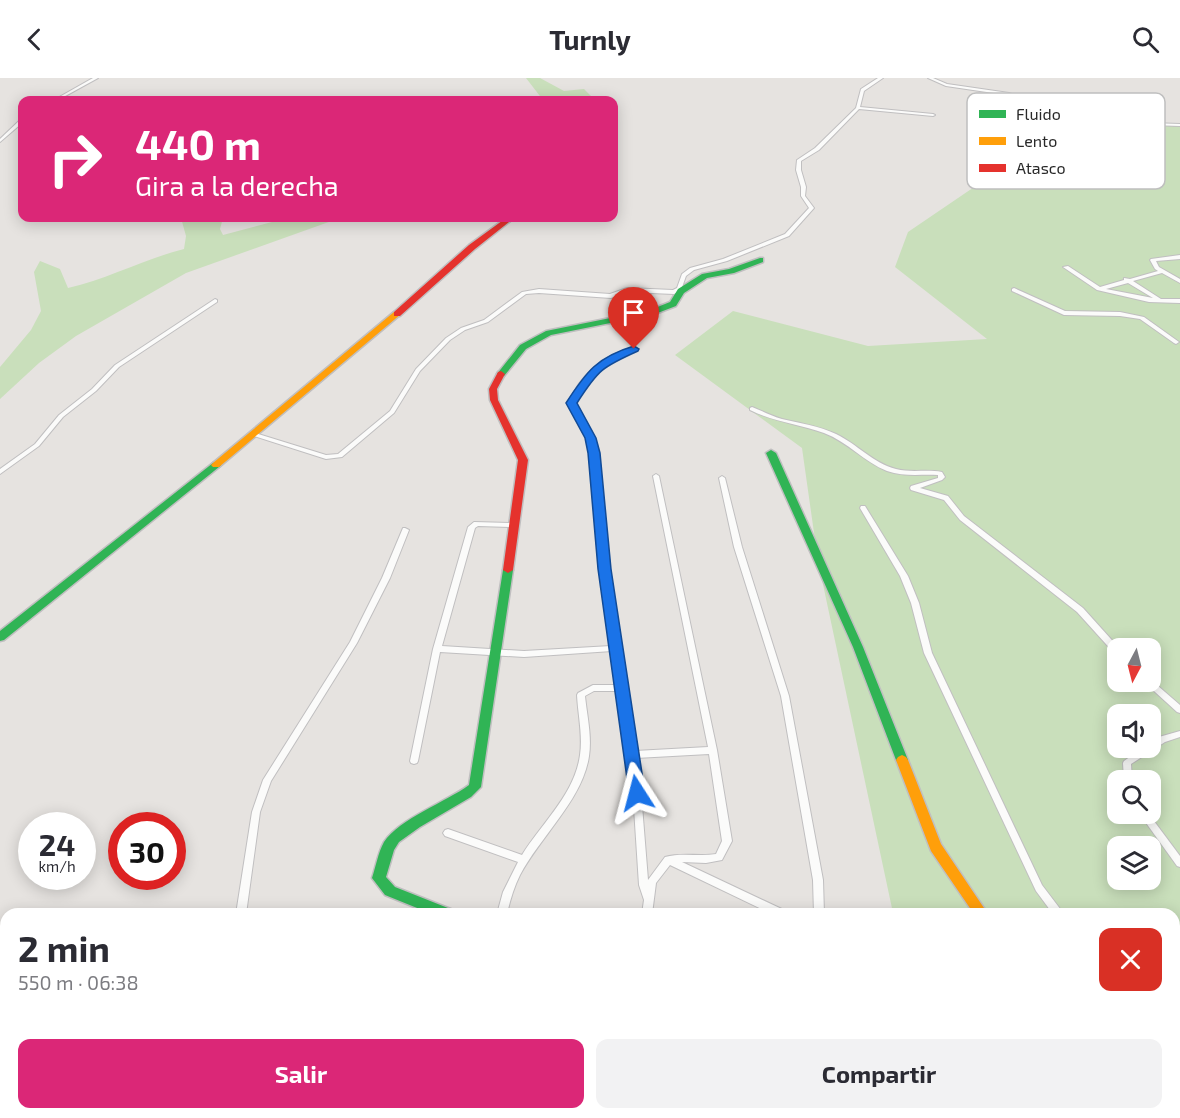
<!DOCTYPE html>
<html lang="es">
<meta charset="utf-8">
<style>
:root{--surface:#fff;--page:#f2f2f3;--text:#2b2b33;--muted:#7c7c81;--accent:#db2777}
body{margin:0;font-family:"Exo 2",sans-serif;background:var(--page);color:var(--text);height:100vh;display:flex;flex-direction:column;font-size:22px;white-space:nowrap}
*{box-sizing:border-box;margin:0}
p{font-size:20px;color:var(--muted)}
.icon{flex:none;width:33px;height:33px;fill:none;stroke:currentColor;stroke-width:2;stroke-linecap:round;stroke-linejoin:round}
.map{position:relative;flex:1;overflow:hidden}
.sheet{position:absolute;left:0px;top:830px;width:1180px;height:212px;display:flex;flex-direction:column;background:var(--surface);border-radius:18px 18px 0 0;box-shadow:0 3px 15px #0003}
.sheet>*{flex:none}
.guide{position:absolute;left:18px;top:18px;width:600px;height:126px;border-radius:12px;box-shadow:0 3px 15px #0003;background:#db2777;color:#fff;overflow:hidden}
.needle{width:39px;rotate:187deg}
.buttons{position:absolute;left:1107px;top:560px;display:grid;gap:12px}
.buttons a{display:grid;place-items:center;width:54px;height:54px;border-radius:12px;background:var(--surface);box-shadow:0 3px 15px #0003;font-size:30px}
.speed{position:absolute;left:18px;top:734px;display:flex;gap:12px;font-size:30px;font-weight:700;text-align:center}
.speed>*{display:grid;place-content:center;width:78px;height:78px;border-radius:50%;background:var(--surface);box-shadow:0 3px 15px #0003;line-height:1}
.speed small{font-size:15px;font-weight:400}
.speed .limit{border:9px solid #d22;background:#fff;color:#111}
.pin{position:absolute;display:grid;place-items:center;width:51px;height:51px;color:#fff;margin:-62px -26px;border-radius:50% 50% 50% 0;rotate:-45deg;box-shadow:0 0 6px #0007}
.pin .icon{rotate:45deg}
.me{position:absolute;width:66px;margin:-33px;rotate:351deg;stroke-linejoin:round;filter:drop-shadow(0 0 4px #0008)}
.turn{display:flex;align-items:center;gap:21px;height:126px;padding:0 18px;font-size:27px}
.turn .icon{width:78px;height:78px;stroke-width:2.5}
.turn b{display:block;font-size:42px;line-height:51px}
.round{display:grid;place-items:center;flex:none;width:63px;height:63px;border-radius:12px;background:var(--page)}
.overview{display:flex;align-items:center;justify-content:space-between;height:102px;padding:0 18px}
h1{font-size:36px;font-weight:700;line-height:45px}
.button{display:flex;gap:12px;margin-top:auto;padding:12px 18px}
.button a{flex:1;height:69px;border-radius:12px;background:var(--accent);color:#fff;font-size:24px;font-weight:700;line-height:69px;text-align:center}
.button a+a{background:var(--page);color:var(--text)}
header{display:flex;justify-content:space-between;align-items:center;height:78px;padding:0 18px;background:var(--surface);font-size:27px;font-weight:700}
.map>svg:first-child{display:block}
.green{fill:#c9dfbb;fill-rule:evenodd}
.lines{fill:none;stroke-linecap:round;stroke-linejoin:round}
.street-casing{stroke:#c0bfc0;stroke-width:2}
.fast-casing{stroke:#c0bfc0;stroke-width:3}
.slow-casing{stroke:#c0bfc0;stroke-width:3}
.jam-casing{stroke:#c0bfc0;stroke-width:3}
.street{fill:#fbfbfa;fill-rule:evenodd}
.fast{fill:#30b455;fill-rule:evenodd}
.slow{fill:#ff9f0a;fill-rule:evenodd}
.jam{fill:#e5322d;fill-rule:evenodd}
.route{fill:#1a73e8;stroke:#114b97;stroke-width:1.5}
.key{fill:#fff;stroke:#bfbfbf;stroke-width:1.5}
.key-label{font-size:16px;fill:#292929}
</style>
<header><svg class="icon" aria-label="back" viewBox="0 0 24 24"><path d="M15 5l-7 7 7 7"/></svg>Turnly<svg class="icon" aria-label="search" viewBox="0 0 24 24"><circle cx="10" cy="10" r="6"/><path d="M15 15l6 6"/></svg></header>
<div class="map">
<svg width="1180" height="1040" viewBox="0 0 1180 1040">
<rect width="100%" height="100%" fill="#e6e3e0"/>
<g class="green">
<path d="M526,0h14l24,13 20,-2 10,10 -51,1z"/>
<path d="M1180,46v994h-243l-1,-5h238v-199l-281,-1 -75,-352 -16,-113 -127,-93 58,-44 135,35 119,-7 -92,-72 13,-35 131,-89zM1118,570h32v33h-32zM1118,636h32v33h-32zM1118,702h32v33h-32zM1118,768h32v33h-32z"/>
<path d="M181,140h42l-3,11 3,6 64,-17h53l-154,55 -110,63 -37,27 -39,36v-32l31,-37 10,-19 -7,-39 6,-11 20,8 8,19c40,-9 76,-29 116,-39l2,-13z"/>
</g>
<g class="lines">
<g class="street-casing">
<g id="street">
<path d="M93,0h5l-40,22h-4z"/>
<path d="M878,0h5l-19,13 -4,16 73,7 2,1 -2,1 -74,-7 -40,41 -18,11v9l5,17 -1,9 9,12 -25,28 -62,25 -33,9 -8,6 -5,14 -7,4 -46,-2 -17,6 -72,-5 -13,1 -38,28 -23,8 -15,10 -30,31 -26,42 -52,44 -16,2 -75,-24 -1,-1 1,-1h4l71,22 12,-1 52,-43 26,-42 30,-31 15,-10 23,-8 38,-28 17,-3 71,5 17,-6 46,2 4,-2 5,-14 8,-6 33,-9 62,-25 24,-26 -8,-12v-9l-5,-17 1,-10 18,-12 41,-40 5,-19z"/>
<path d="M928,0h5l14,6 62,9 82,28 89,3v2l-89,-3 -84,-28 -61,-9z"/>
<path d="M20,42h2v3l-22,19v-3z"/>
<path d="M1180,177v4l-24,2 3,6 21,12v4l-18,-10 -29,8 28,18h19v4l-31,-1 -52,-12 -34,-23 5,-1 32,21 24,-7v-2l6,1 28,-8 -3,-2 -5,-9 1,-1zM1128,205l25,15 -47,-9z"/>
<path d="M1014,210l51,23 55,1 24,5 35,25 -3,2 -2,-1 -34,-24 -20,-3 -56,-1 -52,-24v-2z"/>
<path d="M215,221l2,1v2l-98,65 -23,24 -33,26 -24,29 -39,28v-5l35,-25 24,-29 33,-26 23,-24z"/>
<path d="M634,269l3,2 -1,1c-28,12 -51,23 -61,53l18,35 4,15 11,116 11,77 3,2 -2,2 5,36 2,2 -1,2 9,61 73,-4 -55,-271 3,-2 3,2 58,274 15,91 -10,19 -16,3 -24,-1 104,49 2,3h-16l-102,-49 -14,18 -4,31h-10l2,-14 -5,-15 -6,-92 -15,-102h-24l-9,5c2,20 7,40 4,60 -6,43 -49,81 -69,119 -6,12 -10,25 -13,39h-10l6,-22 15,-30 -73,-26 -2,-3 2,-3 3,-1 74,26c19,-31 53,-61 58,-100 3,-19 -2,-40 -3,-60l1,-2 15,-8h24l-5,-34 -88,6 -84,-5 -22,109 -1,2 -3,1 -3,-1 -1,-2 23,-112 35,-122 6,-5 40,1 4,2 -4,2 -36,-1 -3,2 -33,118 82,5 87,-5 -11,-77 -9,-116 -4,-15 -18,-35c11,-31 35,-45 65,-56zM709,676l13,87 -6,13c-17,3 -34,-2 -51,3l-17,23 -7,-87 -5,-35z"/>
<path d="M752,329c10,4 20,9 30,12 18,4 37,7 54,15 21,10 37,29 60,35 15,4 31,0 46,3l3,5 -3,3 -22,8 28,8 16,20 119,92 36,40h-1v7l-3,-1 -38,-42 -117,-92 -16,-20 -33,-10 -1,-2 1,-2 27,-8v-3c-18,-1 -34,2 -51,-4 -23,-9 -39,-29 -63,-38 -24,-9 -50,-11 -74,-23v-2z"/>
<path d="M722,398l3,2 17,69 47,149 34,184 1,34h-10l-1,-34 -32,-184 -47,-149 -15,-69z"/>
<path d="M861,428h4l43,70 11,27 13,50 110,232 22,29h-11l-17,-23 -112,-238 -13,-50 -11,-27 -40,-68z"/>
<path d="M403,450h2l4,2 -19,48 -33,65 -86,138 -11,31 -14,102h-10l16,-102 11,-32 87,-138 32,-64z"/>
<path d="M1150,601l30,26v8l-3,-1 -34,-31h7z"/>
<path d="M1180,653v6l-15,5 -34,22 1,16h-8l-1,-17 1,-2 20,-14h6v-5l9,-5z"/>
<path d="M1139,735h9l32,43v11l-3,-1z"/>
<path d="M181,1035h13l-2,5h-13z"/>
<path d="M429,1035h17l3,1 1,4h-17l-3,-1z"/>
<path d="M508,1035h17l2,1 1,4h-16l-3,-1z"/>
<path d="M542,1035h11l2,5h-11z"/>
<path d="M694,1035h10l1,5h-10z"/>
<path d="M761,1035h10l2,5h-10z"/>
<path d="M941,1035h10l2,5h-10z"/>
<path d="M990,1035h11l2,5h-11z"/>
</g>
</g>
<g class="fast-casing">
<g id="fast">
<path d="M760,180h3v4l-29,11 -27,5 -23,15 -8,13 -21,8 -104,21 -25,14 -22,27h-6l-1,-2 23,-29 26,-14 104,-21 20,-8 8,-13 24,-15 27,-5z"/>
<path d="M771,372l5,3 87,194 45,113 -2,3 -4,2 -4,-2 -2,-3 -43,-113 -87,-194z"/>
<path d="M216,384l5,3 -2,2 -215,173 -4,1v-10l213,-168z"/>
<path d="M508,489l5,3 -32,217 -10,10 -51,30 -21,15 -5,8 -8,27 9,10 58,23 1,4h-22l-47,-19 -13,-17c4,-12 6,-25 12,-36 15,-23 62,-40 85,-57l34,-215z"/>
</g>
</g>
<g class="slow-casing">
<g id="slow">
<path d="M394,234h6l1,2 -182,153h-6l-2,-2 2,-2z"/>
<path d="M902,677l4,2 2,3 33,84 47,70h-14l-43,-63 -35,-91 2,-3z"/>
</g>
</g>
<g class="jam-casing">
<g id="jam">
<path d="M506,140h8l-39,31 -75,67h-6v-4l75,-67z"/>
<path d="M501,293l4,3 -8,15 1,11 30,60 -15,110 -5,3 -5,-3 15,-110 -28,-60 -1,-11 9,-17z"/>
</g>
</g>
<use href="#street" class="street"/>
<use href="#fast" class="fast"/>
<use href="#slow" class="slow"/>
<use href="#jam" class="jam"/>
</g>
<path class="route" d="M634,268l5,3 -1,2c-36,16 -40,19 -61,52l19,35 4,15 11,116 34,224 -8,6 -8,-6 -31,-224 -10,-116 -3,-15 -19,-35c20,-31 31,-46 68,-57z"/>
<rect x="967" y="15" width="198" height="96" rx="9" class="key"/>
<rect x="979" y="32" width="27" height="8" fill="#30b455"/>
<rect x="979" y="59" width="27" height="8" fill="#ff9f0a"/>
<rect x="979" y="86" width="27" height="8" fill="#e5322d"/>
<g class="key-label">
<text x="1016" y="42">Fluido</text>
<text x="1016" y="69">Lento</text>
<text x="1016" y="96">Atasco</text>
</g>
</svg>
<div class="buttons">
<a><svg class="needle" viewBox="-14 -14 28 28"><path d="M0-13l5 13h-10z" fill="#e53935"/><path d="M0 13l5-13h-10z" fill="#7c7c81"/></svg></a>
<a><svg class="icon" aria-label="sound" viewBox="0 0 24 24"><path d="M4 9h4l5-4v14l-5-4H4zM17 9q2 3 0 6"/></svg></a>
<a><svg class="icon" aria-label="search" viewBox="0 0 24 24"><circle cx="10" cy="10" r="6"/><path d="M15 15l6 6"/></svg></a>
<a><svg class="icon" aria-label="layers" viewBox="0 0 24 24"><path d="M12 4l9 5-9 5-9-5zM3 14l9 5 9-5"/></svg></a>
</div>
<div class="speed"><div>24<small>km/h</small></div><div class="limit">30</div></div>
<div class="pin" style="left:634px;top:271px;background:#d93025"><svg class="icon" aria-label="arrive" viewBox="0 0 24 24"><path d="M6 21V4h12l-3 4 3 4H6"/></svg></div>
<svg class="me" style="left:637px;top:715px" viewBox="-20 -20 40 40"><path d="M0-17L14 15 0 8-14 15z" fill="#1a73e8" stroke="#fff" stroke-width="4"/></svg>
<div class="guide">
<div class="turn"><svg class="icon" aria-label="right" viewBox="0 0 24 24"><path d="M7 20v-9h11M14 6l5 5-5 5"/></svg><div><b>440 m</b>Gira a la derecha</div></div>
</div>
<section class="sheet">
<div class="overview"><div><h1>2 min</h1><p>550 m · 06:38</p></div><a class="round" style="background:#d93025;color:#fff"><svg class="icon" aria-label="close" viewBox="0 0 24 24"><path d="M6 6l12 12M18 6L6 18"/></svg></a></div>
<div class="button"><a>Salir</a><a>Compartir</a></div>
</section>
</div>
